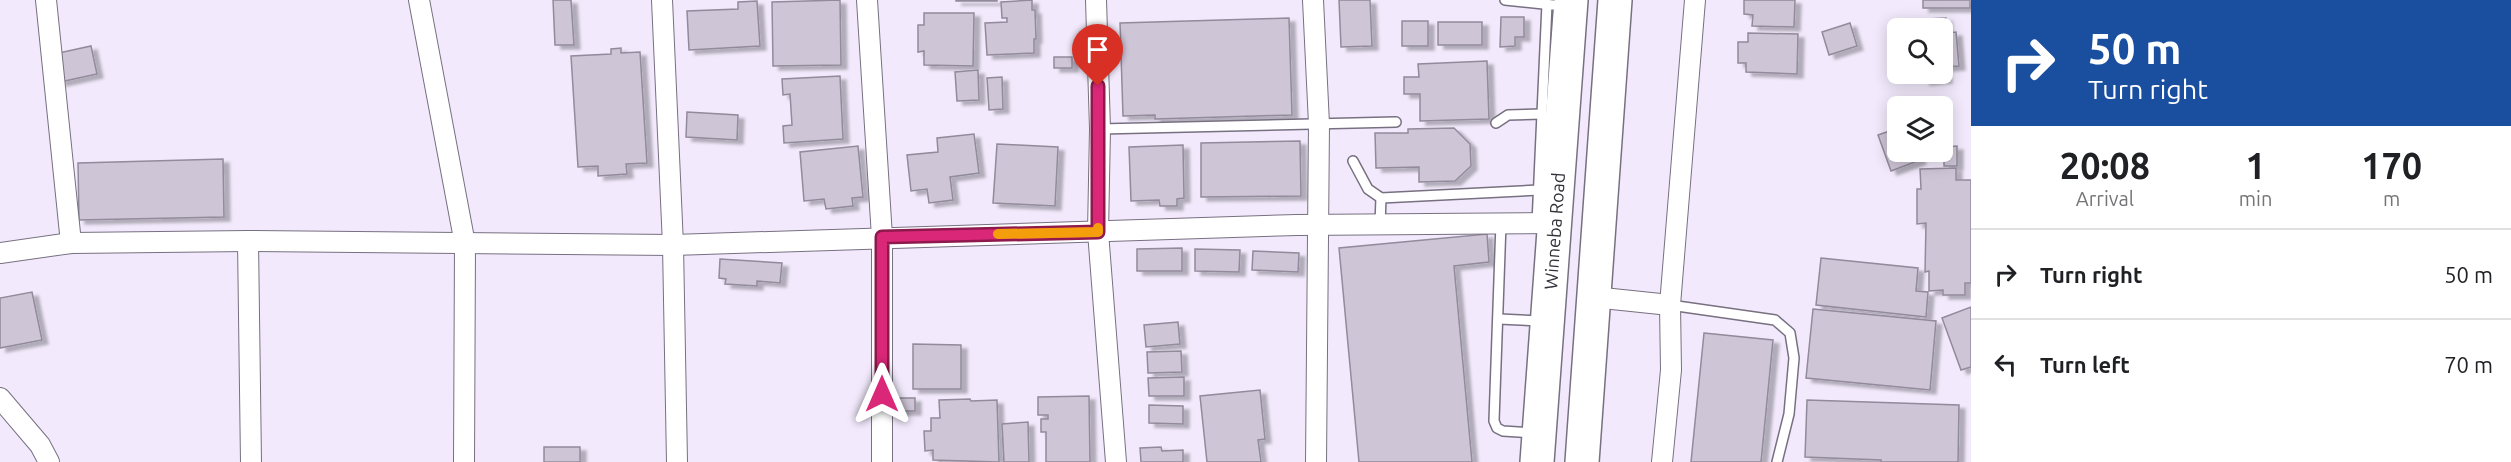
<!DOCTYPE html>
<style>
:root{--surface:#fff;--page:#f2f2f2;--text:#202124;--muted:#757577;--line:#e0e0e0}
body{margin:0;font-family:Ubuntu,sans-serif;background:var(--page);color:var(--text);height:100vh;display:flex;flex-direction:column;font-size:22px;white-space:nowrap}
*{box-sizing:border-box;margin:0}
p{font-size:20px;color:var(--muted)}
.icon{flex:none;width:33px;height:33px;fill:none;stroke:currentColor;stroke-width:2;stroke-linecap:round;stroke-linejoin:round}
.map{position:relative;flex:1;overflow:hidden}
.details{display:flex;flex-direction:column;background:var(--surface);width:540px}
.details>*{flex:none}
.hud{background:#1a4fa0;color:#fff;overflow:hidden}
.buttons{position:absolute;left:1887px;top:18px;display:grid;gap:12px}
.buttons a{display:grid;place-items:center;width:66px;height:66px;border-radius:9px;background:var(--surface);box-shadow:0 3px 15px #0003;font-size:30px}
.pin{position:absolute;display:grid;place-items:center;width:51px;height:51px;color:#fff;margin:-62px -26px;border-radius:50% 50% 50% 0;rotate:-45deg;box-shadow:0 0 6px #0007}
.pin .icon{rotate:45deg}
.me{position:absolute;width:66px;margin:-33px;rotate:0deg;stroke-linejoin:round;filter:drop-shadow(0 0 4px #0008)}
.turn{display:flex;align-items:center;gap:21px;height:126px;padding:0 18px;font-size:27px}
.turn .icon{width:78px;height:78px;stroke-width:2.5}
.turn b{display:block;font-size:42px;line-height:51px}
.eta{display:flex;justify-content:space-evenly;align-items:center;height:102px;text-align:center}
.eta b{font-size:36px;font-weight:700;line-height:42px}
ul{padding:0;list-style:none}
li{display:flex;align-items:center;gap:18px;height:90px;padding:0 18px;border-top:2px solid var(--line)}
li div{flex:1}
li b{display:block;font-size:22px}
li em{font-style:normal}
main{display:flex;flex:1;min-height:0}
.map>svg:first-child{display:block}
.building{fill:#cec5d7;stroke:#928b9b;stroke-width:1.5;filter:url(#shadow)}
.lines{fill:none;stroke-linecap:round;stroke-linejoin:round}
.lane-casing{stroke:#777080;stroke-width:12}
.street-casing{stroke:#777080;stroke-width:22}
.highway-casing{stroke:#777080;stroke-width:36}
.lane{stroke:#fff;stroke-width:9}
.street{stroke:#fff;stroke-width:20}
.highway{stroke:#fff;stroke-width:33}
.route-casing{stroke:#8e194d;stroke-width:15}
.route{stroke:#db2777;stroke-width:10}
.slow{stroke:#f59e0b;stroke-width:10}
.labels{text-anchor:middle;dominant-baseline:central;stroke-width:5;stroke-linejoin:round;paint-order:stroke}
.street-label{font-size:18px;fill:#343138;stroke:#fff}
</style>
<main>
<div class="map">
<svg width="1971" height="462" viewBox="0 0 1971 462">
<defs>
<filter id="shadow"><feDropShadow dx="6" dy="4" stdDeviation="1.5" flood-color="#0004"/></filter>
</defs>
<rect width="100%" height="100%" fill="#f2eafc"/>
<g class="building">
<path d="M553,0h18l3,45h-19z"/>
<path d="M840,0l1,65 -68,1 -1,-64z"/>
<rect x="956" y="0" width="41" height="1"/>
<path d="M1032,0v10h3l1,29h-2v14l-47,2 -2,-32 22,-1v-4h-5l-1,-16z"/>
<path d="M1339,0h31l2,46 -31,1z"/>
<path d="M1744,0h51l-1,27 -42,-1 1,-11 -9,-1z"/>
<rect x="1923" y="0" width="47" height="8"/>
<path d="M757,1l3,45 -71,4 -2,-39 51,-2v-7z"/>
<path d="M924,13h50l-1,53 -49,-1v-14l-6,1v-27h6z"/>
<path d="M1501,17h23v20h-9v9l-15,1z"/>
<path d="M1289,18l3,97 -137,4v-4l-32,1 -3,-93z"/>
<path d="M1946,18l1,15 9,-1 3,34 -14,1 1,12 -22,2v-7h18v-46h-15v-9z"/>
<rect x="1402" y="21" width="26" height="25"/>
<rect x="1438" y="22" width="44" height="23"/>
<path d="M1850,23l7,23 -28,9 -7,-23z"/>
<path d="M1748,33l50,1 -1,40 -51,-2v-9h-8v-21h10z"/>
<path d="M91,46l6,28 -37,8 -6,-28z"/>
<path d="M621,48v5l19,-1 7,111 -21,1 1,10 -29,2v-10l-20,1 -7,-111 40,-2v-5z"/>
<rect x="1054" y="57" width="18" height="11"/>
<path d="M1487,61l2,58 -69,2v-27h-16v-17h15l-1,-13z"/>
<path d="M978,70l1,30 -22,1 -2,-29z"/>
<path d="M840,76l3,63 -59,4 -1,-17 9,-1 -2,-31 -7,1 -1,-16z"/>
<path d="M1002,77l1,32 -14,1 -2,-32z"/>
<path d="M687,112l51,3 -1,25 -51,-3z"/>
<path d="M1454,128l16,16 1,22 -16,15 -36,1v-15l-43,1 -1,-35h33v-4z"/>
<path d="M1898,128v24h19l3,8 -29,11 -13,-36z"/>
<path d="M974,134l5,39 -29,4 3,23 -24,3 -2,-14 -16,2 -4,-36 31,-3 -1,-14z"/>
<path d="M1300,141l1,55 -100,1v-54z"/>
<path d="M997,144l61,3 -3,59 -62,-3z"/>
<path d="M1183,145l1,53 -7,1v7h-17l-1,-6 -28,1 -2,-54z"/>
<path d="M858,146l5,51 -11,1 1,8 -27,3 -2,-10 -20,2 -4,-49z"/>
<path d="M1957,146v20h-13v-19z"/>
<path d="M223,159l1,58 -145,3 -1,-57z"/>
<path d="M1956,168v12h15v103h-6v12h-22v-5l-14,1v-20l-4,1 1,-49 -9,1v-35h4l-1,-20z"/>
<path d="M1487,234l2,28 -35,4 18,196h-113l-20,-214z"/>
<path d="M1182,248v23h-45v-22z"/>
<path d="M1195,249l45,1 -1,22 -44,-1z"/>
<path d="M1253,251l46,2 -1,19 -46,-2z"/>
<path d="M1821,258l97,10 -2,23 12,1 -2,25 -110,-12z"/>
<path d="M720,259l62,4 -2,20 -23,-2v5l-32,-2 1,-5 -7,-1z"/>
<path d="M32,292l10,48 -42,8v-50z"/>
<path d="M1971,307v60l-10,3 -19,-52z"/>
<path d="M1813,309l123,12 -6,69 -124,-12z"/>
<path d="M1178,322l2,22 -34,3 -2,-22z"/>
<path d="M1704,333l69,7 -12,122h-70z"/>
<path d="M913,344l48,1v44h-48z"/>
<path d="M1181,351l1,21 -34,1 -1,-21z"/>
<path d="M1184,377v19h-35l-1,-18z"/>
<path d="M1260,390l5,49 -7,1 3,22h-54l-7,-66z"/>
<path d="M1089,396l1,66h-44v-30h-5v-13h7v-4h-10v-18z"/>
<path d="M899,398h16v13h-15z"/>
<path d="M970,399l1,2 26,-1 2,62 -66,-2v-10l-8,1 -1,-20h7v-13h9l-1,-18z"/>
<path d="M1807,400l152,5 -1,57h-77v-2l-76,-3z"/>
<path d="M1149,405l34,1v18l-34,-1z"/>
<path d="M1028,422l1,40h-25l-2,-38z"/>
<rect x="544" y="447" width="36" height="15"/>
<path d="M1161,447l1,4 21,-1v12h-42l-1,-14z"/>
</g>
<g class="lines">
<g class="lane-casing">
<g id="lane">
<path d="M1505,0l48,5"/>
<path d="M1496,123l12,-8 34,-1"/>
<path d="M1100,129l296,-7"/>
<path d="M1353,161l15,28 13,9 158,-8"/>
<path d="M1501,223l-7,198 3,7 6,3 30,2"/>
<path d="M1537,223l10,-219"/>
<path d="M1380,224l1,-26"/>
<path d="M1670,305l105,15 15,13 4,25 -5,56 -12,48"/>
<path d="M1499,319l42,2"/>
</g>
</g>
<g class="street-casing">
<g id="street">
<path d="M46,0l25,243"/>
<path d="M419,0l46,244 -1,218"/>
<path d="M662,0l11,245 4,217"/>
<path d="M867,0l15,237v225"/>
<path d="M1096,0l4,129 -2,103 18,230"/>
<path d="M1313,0l6,124 -3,338"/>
<path d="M248,241l3,221"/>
<path d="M0,253l71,-10 177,-2 425,4 624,-20 258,-2"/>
<path d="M1593,297l77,8"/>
<path d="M0,398l40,47 9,17"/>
<path d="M1662,462l9,-92 -1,-65 25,-305"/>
</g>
</g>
<g class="highway-casing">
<g id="highway">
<path d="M1537,462l34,-462"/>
<path d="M1582,462l33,-462"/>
</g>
</g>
<use href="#lane" class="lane"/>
<use href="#street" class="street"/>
<use href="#highway" class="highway"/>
</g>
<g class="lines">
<g class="route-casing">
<path id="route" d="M882,394v-157l216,-5v-146"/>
</g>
<use href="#route" class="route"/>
<path class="slow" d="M998,234l100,-2v-4"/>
</g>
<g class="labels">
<g class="street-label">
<text transform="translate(1554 231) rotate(-86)">Winneba Road</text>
</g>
</g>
</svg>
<div class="buttons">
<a><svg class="icon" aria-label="search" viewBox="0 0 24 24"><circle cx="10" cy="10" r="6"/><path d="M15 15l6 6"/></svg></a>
<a><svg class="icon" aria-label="layers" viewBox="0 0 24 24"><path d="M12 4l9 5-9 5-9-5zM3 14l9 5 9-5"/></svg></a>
</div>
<div class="pin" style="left:1098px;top:86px;background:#d93025"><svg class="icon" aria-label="arrive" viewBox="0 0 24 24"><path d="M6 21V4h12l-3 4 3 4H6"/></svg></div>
<svg class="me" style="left:882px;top:394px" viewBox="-20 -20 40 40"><path d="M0-17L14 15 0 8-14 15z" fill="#db2777" stroke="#fff" stroke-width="4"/></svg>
</div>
<section class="details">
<div class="hud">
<div class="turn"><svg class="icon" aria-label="right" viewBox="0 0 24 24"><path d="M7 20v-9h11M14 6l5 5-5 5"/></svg><div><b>50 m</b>Turn right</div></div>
</div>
<div class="eta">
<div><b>20:08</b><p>Arrival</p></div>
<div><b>1</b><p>min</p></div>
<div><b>170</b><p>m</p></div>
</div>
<ul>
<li><svg class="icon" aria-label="right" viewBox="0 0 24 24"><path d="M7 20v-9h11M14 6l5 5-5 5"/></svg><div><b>Turn right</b></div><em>50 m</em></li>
<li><svg class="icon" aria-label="left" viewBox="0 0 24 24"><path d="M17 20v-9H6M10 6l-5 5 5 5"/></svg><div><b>Turn left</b></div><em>70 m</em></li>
</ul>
</section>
</main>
